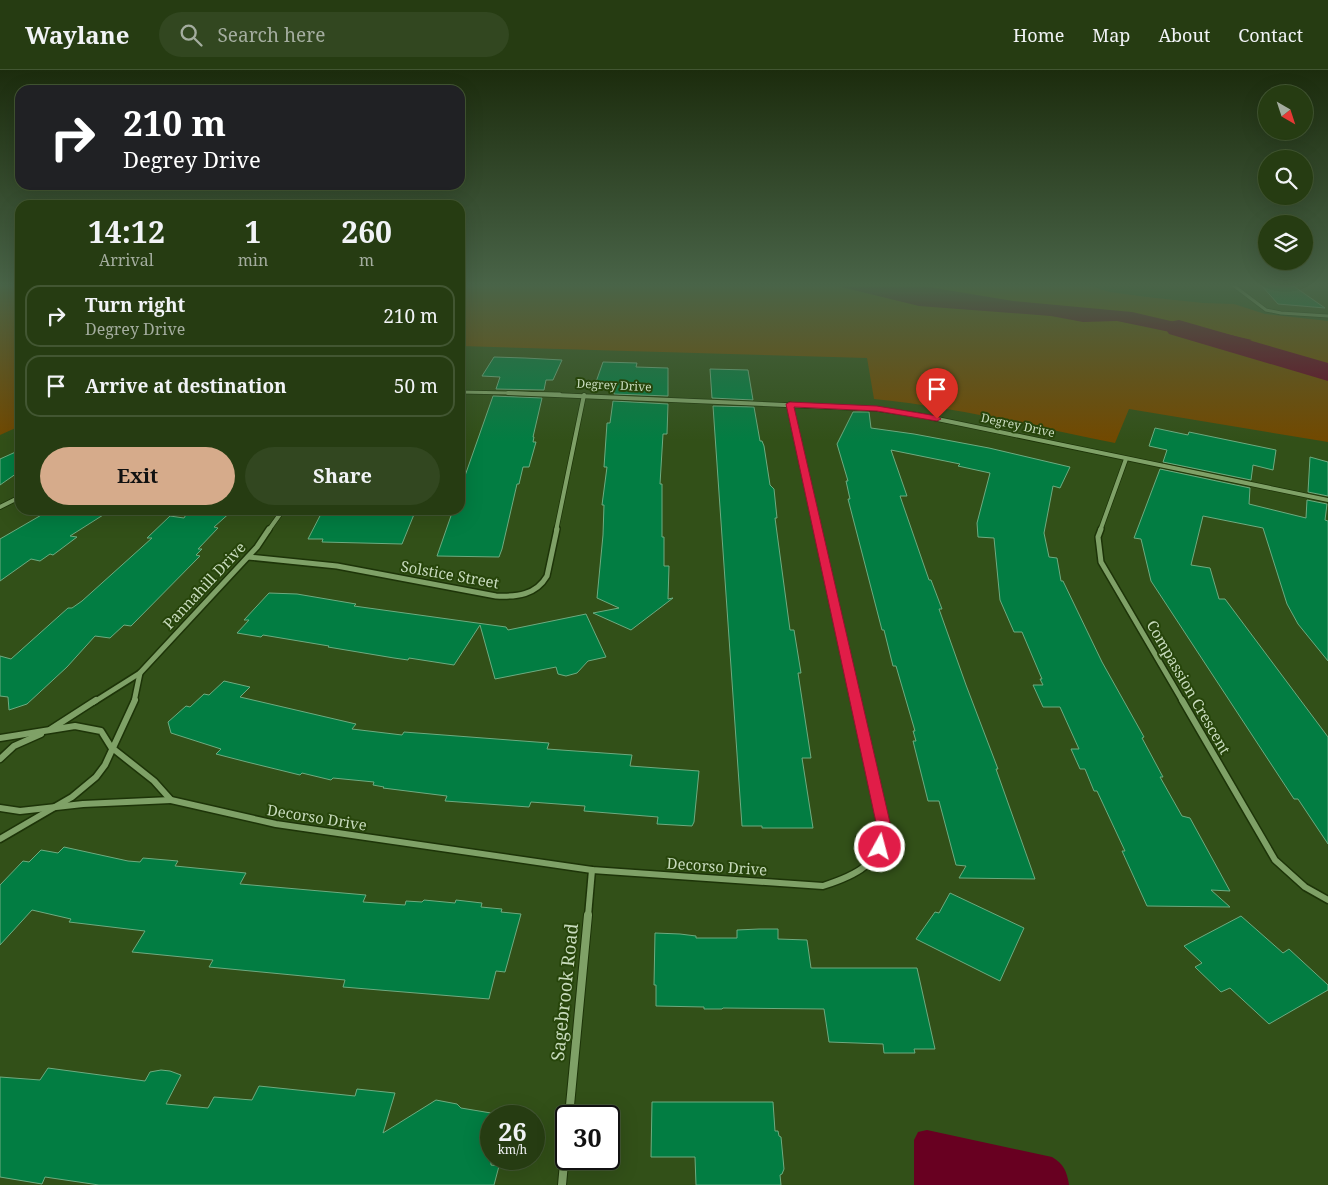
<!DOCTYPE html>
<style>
:root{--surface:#263c12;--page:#324720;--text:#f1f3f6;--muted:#a4ad9f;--line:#425632;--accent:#d6ab8b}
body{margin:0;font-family:"Noto Serif",serif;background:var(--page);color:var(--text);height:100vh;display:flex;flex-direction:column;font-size:19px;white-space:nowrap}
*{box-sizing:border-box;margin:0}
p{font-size:16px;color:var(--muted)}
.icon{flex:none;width:28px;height:28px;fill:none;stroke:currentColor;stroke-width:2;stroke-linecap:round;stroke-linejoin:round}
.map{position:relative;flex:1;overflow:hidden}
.details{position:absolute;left:15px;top:130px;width:450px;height:315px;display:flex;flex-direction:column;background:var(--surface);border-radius:15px;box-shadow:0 5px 20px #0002,0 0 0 1px var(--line)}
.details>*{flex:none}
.banner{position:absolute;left:15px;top:15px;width:450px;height:105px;border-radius:15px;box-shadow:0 5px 20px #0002,0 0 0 1px var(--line);background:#202124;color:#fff;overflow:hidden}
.needle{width:32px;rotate:141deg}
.controls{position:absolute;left:1258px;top:15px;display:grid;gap:10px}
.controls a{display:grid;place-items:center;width:55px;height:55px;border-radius:50%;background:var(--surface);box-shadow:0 5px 20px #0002,0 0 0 1px var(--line);font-size:25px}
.speed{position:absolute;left:480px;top:1035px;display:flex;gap:10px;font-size:25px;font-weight:700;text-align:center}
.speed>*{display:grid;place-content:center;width:65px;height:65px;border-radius:50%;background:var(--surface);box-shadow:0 5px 20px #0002,0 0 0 1px var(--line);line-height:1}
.speed small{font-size:12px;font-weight:400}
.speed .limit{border:2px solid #111;border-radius:8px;background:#fff;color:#111}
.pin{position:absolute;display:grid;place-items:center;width:42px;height:42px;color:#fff;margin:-51px -21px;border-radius:50% 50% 50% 0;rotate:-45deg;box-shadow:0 0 5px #0007}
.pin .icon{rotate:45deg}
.me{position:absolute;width:55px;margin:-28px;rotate:7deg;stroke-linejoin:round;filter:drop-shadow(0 0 4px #0008)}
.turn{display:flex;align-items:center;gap:18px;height:105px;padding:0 25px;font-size:22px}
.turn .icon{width:65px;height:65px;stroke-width:2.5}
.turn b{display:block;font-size:35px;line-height:42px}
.eta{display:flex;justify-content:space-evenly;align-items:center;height:85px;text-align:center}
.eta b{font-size:30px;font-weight:700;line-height:35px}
.cta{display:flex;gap:10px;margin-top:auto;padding:10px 25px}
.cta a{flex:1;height:58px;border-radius:30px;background:var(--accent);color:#111;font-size:20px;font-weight:700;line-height:58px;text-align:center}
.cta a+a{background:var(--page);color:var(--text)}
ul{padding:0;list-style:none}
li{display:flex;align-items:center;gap:15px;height:62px;margin:0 10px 8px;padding:0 15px;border:2px solid var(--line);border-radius:15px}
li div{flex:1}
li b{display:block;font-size:19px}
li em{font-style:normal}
header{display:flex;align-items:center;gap:30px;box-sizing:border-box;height:70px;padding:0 25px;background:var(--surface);border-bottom:1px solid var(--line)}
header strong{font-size:24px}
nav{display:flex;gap:28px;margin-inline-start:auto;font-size:18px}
.search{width:350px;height:45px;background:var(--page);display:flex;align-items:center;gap:12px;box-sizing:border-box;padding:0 18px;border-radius:28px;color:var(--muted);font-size:19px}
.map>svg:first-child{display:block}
.green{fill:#724900}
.water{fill:#680021}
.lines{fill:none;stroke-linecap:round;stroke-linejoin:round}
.river{fill:#680021;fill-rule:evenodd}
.building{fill:#027d42;stroke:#6dab80}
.street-far4-casing{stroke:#1d3408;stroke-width:4.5}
.street-far3-casing{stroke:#1d3408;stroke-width:5.5}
.street-far2-casing{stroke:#1d3408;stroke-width:8}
.street-far1-casing{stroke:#1d3408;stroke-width:9}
.street-casing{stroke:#1d3408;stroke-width:10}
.street-far4{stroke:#7fa167;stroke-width:3}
.street-far3{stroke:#7fa167;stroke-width:4}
.street-far2{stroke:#7fa167;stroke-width:5}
.street-far1{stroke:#7fa167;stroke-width:6}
.street{stroke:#7fa167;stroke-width:8}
.route{fill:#e11d48;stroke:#92132f}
.labels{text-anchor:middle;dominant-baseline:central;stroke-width:4;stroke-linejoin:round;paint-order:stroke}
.far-street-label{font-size:12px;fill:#c8dbbd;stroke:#27450b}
.street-label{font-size:15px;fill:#c8dbbd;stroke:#27450b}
.near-street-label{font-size:18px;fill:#c8dbbd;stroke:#27450b}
</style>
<header>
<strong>Waylane</strong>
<div class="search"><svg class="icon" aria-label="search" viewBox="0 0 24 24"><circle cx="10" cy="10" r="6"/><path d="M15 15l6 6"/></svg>Search here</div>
<nav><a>Home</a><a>Map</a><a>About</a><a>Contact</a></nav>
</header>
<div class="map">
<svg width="1328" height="1115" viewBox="0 0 1328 1115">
<rect width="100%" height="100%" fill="#325018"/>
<g class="green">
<path d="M0,215h20v141l-20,9z"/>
<path d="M460,215h627l23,7 37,5 56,6 31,1 31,10 63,7v121l-199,-33 -14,34c-80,-16 -159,-36 -241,-44l-7,-41 -407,-12z"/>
</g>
<g class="water">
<path d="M833,215h84l96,16 119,11 120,28 -24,8 -34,-11 -77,-16 -34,1 -32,-6 -132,-10z"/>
<path d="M927,1060l125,27c12,7 15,15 17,28h-155v-45l4,-8z"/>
</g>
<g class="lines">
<path class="river" d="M1179,250l149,43v18l-159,-47 -4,-6 4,-6z"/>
</g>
<g class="building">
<path d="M1261,215h31l33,23 -47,-4z"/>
<path d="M494,287l31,1 37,2 -9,20h-7l-2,10 -48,-1 4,-12 -18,-1z"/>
<path d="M603,292l34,1 -1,4 32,1v28l-54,-2 1,-12h-19z"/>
<path d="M710,299l38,1 5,30 -41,-2z"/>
<path d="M493,326l49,2 -9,39h1l-1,5h3l-7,25h-6l-4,17h-2l-15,65 -3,8 -62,-1 16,-46h7v-20z"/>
<path d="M613,331l55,3 -1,30h-4l-3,50h2v53h2v29h5l-1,33 5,-1 -42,32 -38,-17 26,-5 -22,-10 6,-63 1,-30h-2l5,-38h-3l3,-44h3z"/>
<path d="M713,336l41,1 6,34h2l2,5 6,39 4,4 3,29h-2l15,112h4l7,43h-3l13,85h-9l11,70h-51v-2h-20z"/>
<path d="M853,342h16l2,16 43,6 75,14 81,19 -10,21 -7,-2 -9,47 5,24 8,1 4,23h2l39,81 42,75 -2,1 21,39h-3l22,39 8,2 40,73 -19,-1 19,17 -83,-1 -25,-55h3l-28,-60h-3l-9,-22h-5l-9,-20h8l-19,-42h-17l-10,-22h10l-3,-6h2l-20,-47h-8l-14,-32 -6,-62 -16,-1 -1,-14 13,-50 -32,-7 2,-2 -69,-14 16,46h-7l29,84h2l11,29h-3l27,76 32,84h-2l39,110 -76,-1 7,-12 -10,-1 -17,-64h-11l-15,-60h3l-3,-10h2l-19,-65h-3l-9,-36h-2l-34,-131h2l-4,-18h2l-11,-37z"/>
<path d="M1155,358l33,7 1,-3 87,18 -3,20 -20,-5 -2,15 -88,-18 4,-12 -18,-4z"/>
<path d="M20,380v21l-20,14v-26z"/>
<path d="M1310,387l18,5v34l-20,-4z"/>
<path d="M1160,399l90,19 -1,16 57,14 1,-18 20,4 -2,16 3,1v140l-30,-37 -11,-20 -24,-76 -60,-12 -12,49 19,3 9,31h6l103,138v107l-30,-45h-4l-143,-218 -10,-42 -7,-1z"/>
<path d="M50,440h61l-41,26 7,1 -24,18 -3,-1 -10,7 -9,-2 -31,22v-42z"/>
<path d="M189,440h44l-19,17 4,1 -20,21h4l-6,6 4,1 -69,70 -7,-1 -14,13 -15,-2 -28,31 -40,37 -18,6 -1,-13 -8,-1v-40l11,3 57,-51h4l10,-7 70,-63h-5l23,-22 14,2z"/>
<path d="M323,440h80v2h12l-13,32 -80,-2 1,-3h-15z"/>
<path d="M269,523l28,1 59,10 -2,2 152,21 2,3 78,-16 20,43 -18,4 -11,12 -11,3 -8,-2 -2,-7 -61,12 -15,-54 -26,40 -45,-7 -1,2 -14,-2 -66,-11 1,-1 -66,-11 -2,2 -24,-4 12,-13h-5z"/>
<path d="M224,611l26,6 -10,10 116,27 -4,5 50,6 2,-3 145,11 -2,6 85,6 -2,11 69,5 -5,51 -2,4 -35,-2 1,-7 -74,-6 1,-5 -54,-4 -2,5 -84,-6 2,-5 -64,-8 1,-1 -11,-2 1,-3 -41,-4 -2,2 -29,-7 -2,2 -53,-13 -31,-8 5,-5 -50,-16 -3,-11 18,-16 4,1 14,-13 5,1z"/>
<path d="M64,777l64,14 12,1 3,-4 35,3 -3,5 71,7 -6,11 126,11 -3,7 42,3 1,-4 16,1 2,-2 31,3 1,-3 26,3 -1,4 21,2 -1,3 20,2 -16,58 -9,-1 -7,28 -146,-12 2,-7 -136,-13 4,-7 -81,-8 13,-21 -76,-9 2,-3 -39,-9 -32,35v-60l23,-24 6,1 12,-12 17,3z"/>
<path d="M950,823l74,35 -24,53 -84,-42 19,-27 4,1z"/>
<path d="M1241,846l42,37 6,-4 39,36v5l-59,34 -39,-36 -9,4 -26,-25 7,-4 -18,-17z"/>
<path d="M759,859h19v10l29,1 4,28h106l18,81h-21l1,4h-31l-1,-9 -54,-2 -5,-33 -101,-1 -1,1h-18v-2l-48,-1v-21h-2l1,-52 25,1 16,2v2h41v-8z"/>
<path d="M48,998l97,13 5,-9 11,-2 9,1 11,4 -15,29 42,4 6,-11 38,3 7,-14 96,10 2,-7 38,4 -12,40 53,-33 21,4 4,4 30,5v52l8,1 -5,19h-395l-54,-8 -3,7 -42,-7v-100l40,3z"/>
<path d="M652,1032h121l2,29h3l1,5 2,1 3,32 -2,5 -2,1 1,10h-85l-1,-28h-44z"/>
</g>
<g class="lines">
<g class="street-far4-casing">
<g id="street-far4">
<path d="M1233,215l33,25 15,3 47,3"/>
<path d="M460,322l100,2"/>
</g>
</g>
<g class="street-far3-casing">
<g id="street-far3">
<path d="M508,323l369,16 41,6 410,85"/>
<path d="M790,334l28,127"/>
<path d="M0,437l20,-10"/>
<path d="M268,461l15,-21"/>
<path d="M556,461l28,-136"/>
<path d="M1100,461l26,-72"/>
</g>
</g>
<g class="street-far2-casing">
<g id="street-far2">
<path d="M818,459l38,173"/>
<path d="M1101,459l-3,8 3,25 82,140"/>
<path d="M248,487l89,9 159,30c21,1 40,-1 51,-20l10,-47"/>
<path d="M94,632l46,-29 117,-126 12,-18"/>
<path d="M134,632l6,-29"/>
</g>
</g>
<g class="street-far1-casing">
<g id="street-far1">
<path d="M1182,630l93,160 30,27 23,13"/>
<path d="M51,659l45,-29"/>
<path d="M0,668l75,-12 26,5 10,16 43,34 17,19 105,24 316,46 231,16c34,-11 56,-21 61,-59l-28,-127"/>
<path d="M0,689l14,-13 27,-12"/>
<path d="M0,738l20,3 63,-7 88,-4"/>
<path d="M0,769l72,-42 24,-20 9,-12 30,-65"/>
<path d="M588,846l4,-46"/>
</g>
</g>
<g class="street-casing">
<g id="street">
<path d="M569,1046l19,-201"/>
<path d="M562,1115l4,-44"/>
</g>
</g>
<use href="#street-far4" class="street-far4"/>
<use href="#street-far3" class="street-far3"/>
<use href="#street-far2" class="street-far2"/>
<use href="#street-far1" class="street-far1"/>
<use href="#street" class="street"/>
</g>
<linearGradient id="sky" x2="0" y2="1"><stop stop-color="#1c2c0d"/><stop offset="0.58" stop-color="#496448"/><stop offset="1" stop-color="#496448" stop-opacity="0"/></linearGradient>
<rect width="1328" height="371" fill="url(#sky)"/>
<path class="route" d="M790,332l87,4 60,10 4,3 -4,2 -60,-10 -83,-4 97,420 -6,24 -5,2 -5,-2 -2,-4 4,-20 -91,-423z"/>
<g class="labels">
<g class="far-street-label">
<text transform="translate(614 315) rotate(3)">Degrey Drive</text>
<text transform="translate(1018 355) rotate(12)">Degrey Drive</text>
</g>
<g class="street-label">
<text transform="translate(450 504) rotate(10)">Solstice Street</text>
<text transform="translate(204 515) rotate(-47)">Pannahill Drive</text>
<text transform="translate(1189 617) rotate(60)">Compassion Crescent</text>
<text transform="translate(317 747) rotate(9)">Decorso Drive</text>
<text transform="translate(717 796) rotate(4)">Decorso Drive</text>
</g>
<g class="near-street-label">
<text transform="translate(564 922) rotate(-84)">Sagebrook Road</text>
</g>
</g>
</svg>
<div class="controls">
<a><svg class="needle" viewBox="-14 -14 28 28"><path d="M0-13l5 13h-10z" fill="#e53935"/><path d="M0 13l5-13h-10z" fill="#a4ad9f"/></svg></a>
<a><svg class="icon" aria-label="search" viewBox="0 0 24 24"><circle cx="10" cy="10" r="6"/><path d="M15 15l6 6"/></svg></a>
<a><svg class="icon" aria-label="layers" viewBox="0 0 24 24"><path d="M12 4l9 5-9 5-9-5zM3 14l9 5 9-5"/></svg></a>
</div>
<div class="speed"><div>26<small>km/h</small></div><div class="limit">30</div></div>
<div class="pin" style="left:937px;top:349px;background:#d93025"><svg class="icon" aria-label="arrive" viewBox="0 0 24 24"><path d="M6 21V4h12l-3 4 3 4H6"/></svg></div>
<svg class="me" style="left:880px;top:777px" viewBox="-20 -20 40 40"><circle r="17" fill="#e11d48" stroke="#fff" stroke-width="3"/><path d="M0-11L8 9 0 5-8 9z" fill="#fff"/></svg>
<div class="banner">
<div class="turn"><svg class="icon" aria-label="right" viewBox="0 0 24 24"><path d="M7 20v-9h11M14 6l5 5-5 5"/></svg><div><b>210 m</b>Degrey Drive</div></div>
</div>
<section class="details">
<div class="eta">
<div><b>14:12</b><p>Arrival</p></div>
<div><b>1</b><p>min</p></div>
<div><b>260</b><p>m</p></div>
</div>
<ul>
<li><svg class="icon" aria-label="right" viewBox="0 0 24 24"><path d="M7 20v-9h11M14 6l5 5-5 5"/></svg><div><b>Turn right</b><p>Degrey Drive</p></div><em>210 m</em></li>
<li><svg class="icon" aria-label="arrive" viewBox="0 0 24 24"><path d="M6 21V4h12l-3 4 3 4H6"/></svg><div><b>Arrive at destination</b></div><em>50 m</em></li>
</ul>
<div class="cta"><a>Exit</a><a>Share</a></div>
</section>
</div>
